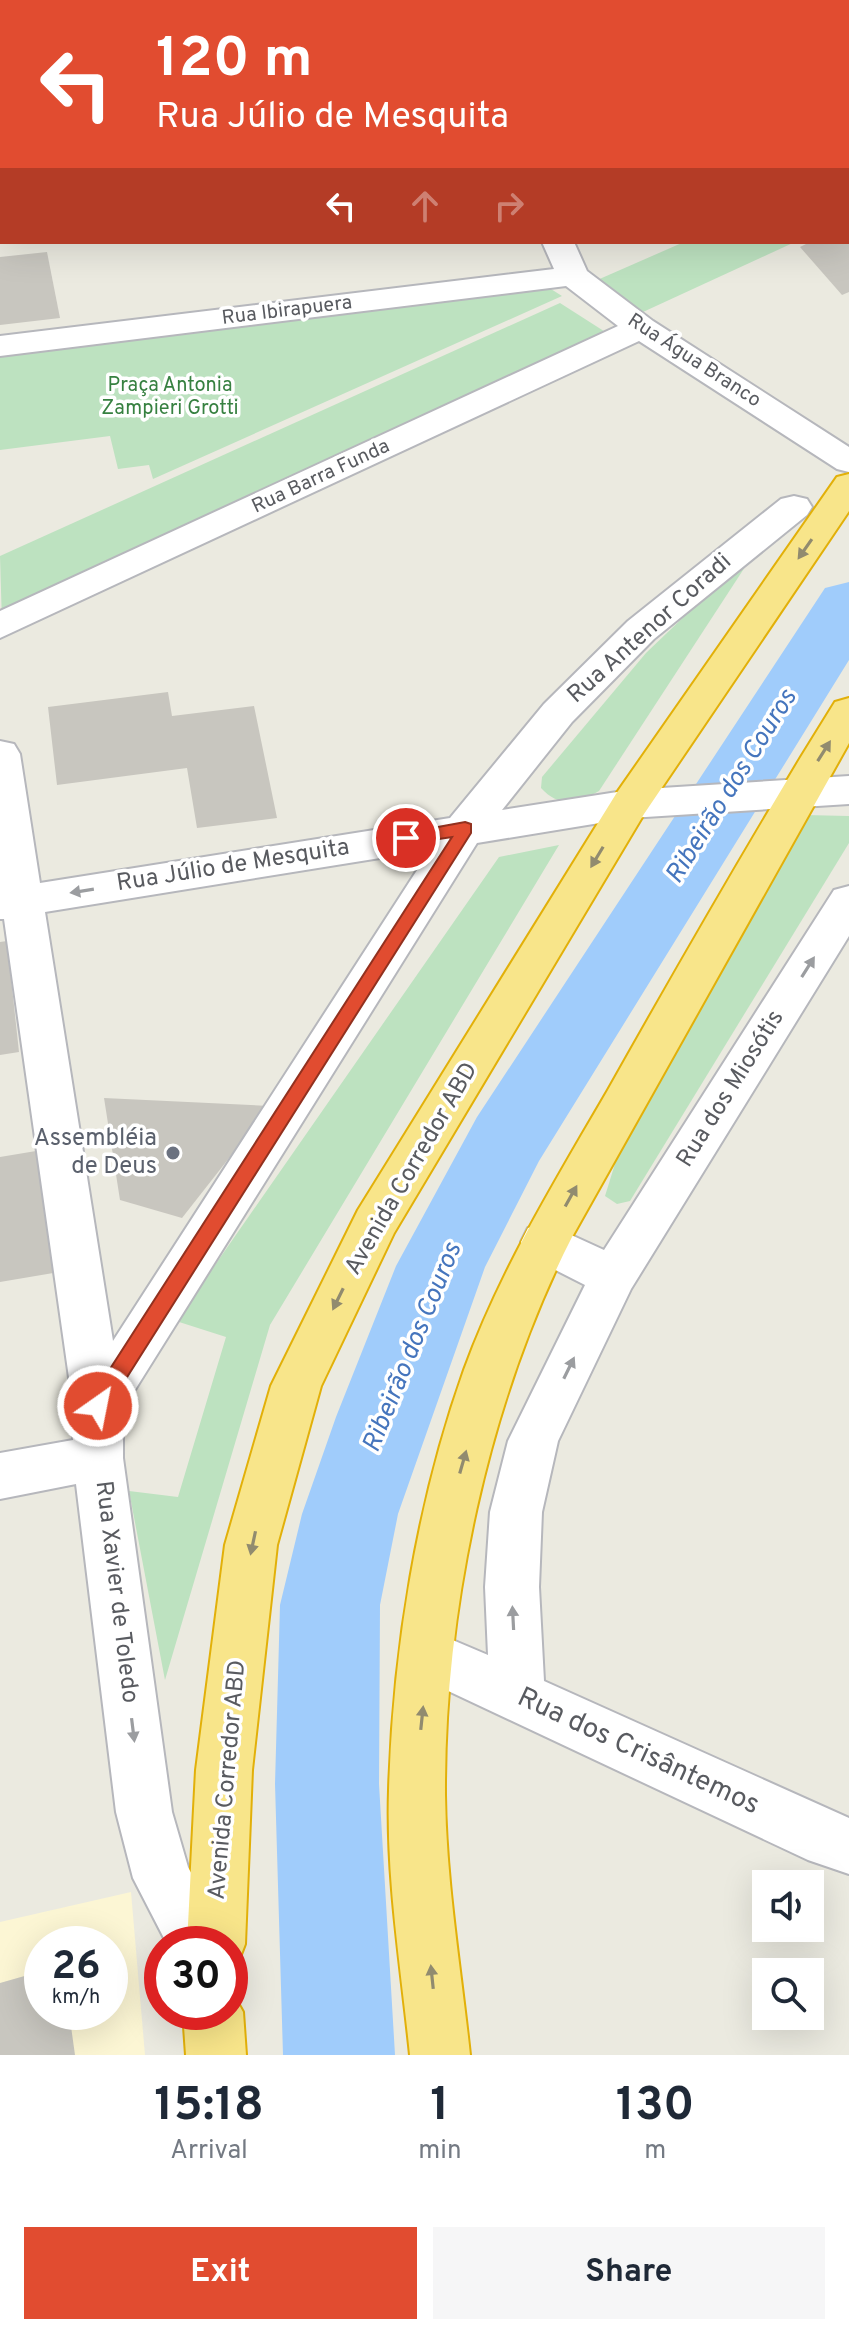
<!DOCTYPE html>
<meta charset="utf-8">
<style>
:root{--surface:#fff;--page:#f6f6f7;--text:#1f2937;--muted:#747a83;--accent:#e14c30}
body{margin:0;font-family:Overpass,sans-serif;background:var(--page);color:var(--text);height:100vh;display:flex;flex-direction:column;font-size:30px;white-space:nowrap}
*{box-sizing:border-box;margin:0}
p{font-size:26px;color:var(--muted)}
.icon{flex:none;width:44px;height:44px;fill:none;stroke:currentColor;stroke-width:2;stroke-linecap:round;stroke-linejoin:round}
.map{position:relative;height:2055px;overflow:hidden}
.side{display:flex;flex-direction:column;background:var(--surface);flex:1}
.side>*{flex:none}
.hud{position:absolute;left:0px;top:0px;width:850px;height:244px;box-shadow:0 8px 32px #0002;background:#e14c30;color:#fff;overflow:hidden}
.controls{position:absolute;left:752px;top:1870px;display:grid;gap:16px}
.controls a{display:grid;place-items:center;width:72px;height:72px;border-radius:0px;background:var(--surface);box-shadow:0 8px 32px #0002;font-size:40px}
.speed{position:absolute;left:24px;top:1926px;display:flex;gap:16px;font-size:40px;font-weight:700;text-align:center}
.speed>*{display:grid;place-content:center;width:104px;height:104px;border-radius:50%;background:var(--surface);box-shadow:0 8px 32px #0002;line-height:1}
.speed small{font-size:20px;font-weight:400}
.speed .limit{border:12px solid #d22;background:#fff;color:#111}
.pin{position:absolute;display:grid;place-items:center;width:68px;height:68px;color:#fff;margin:-34px;border:4px solid #fff;border-radius:50%;box-shadow:0 2px 8px #0007}
.me{position:absolute;width:88px;margin:-44px;rotate:33deg;stroke-linejoin:round;filter:drop-shadow(0 0 6px #0008)}
.turn{display:flex;align-items:center;gap:28px;height:168px;padding:0 24px;font-size:36px}
.turn .icon{width:104px;height:104px;stroke-width:2.5}
.turn b{display:block;font-size:56px;line-height:68px}
.lanes{display:flex;align-items:center;height:76px;padding:0 24px;background:#0003;justify-content:center;gap:40px;direction:ltr}
.lanes .off{opacity:.35}
.eta{display:flex;justify-content:space-evenly;align-items:center;height:136px;text-align:center}
.eta b{font-size:48px;font-weight:700;line-height:56px}
.button{display:flex;gap:16px;margin-top:auto;padding:16px 24px}
.button a{flex:1;height:92px;border-radius:0px;background:var(--accent);color:#fff;font-size:32px;font-weight:700;line-height:92px;text-align:center}
.button a+a{background:var(--page);color:var(--text)}
.map>svg:first-child{display:block}
.commercial{fill:#fcf6d4;fill-rule:evenodd}
.education{fill:#dbd9ce}
.green{fill:#bde2c0}
.lines{fill:none;stroke-linecap:round;stroke-linejoin:round}
.river{fill:#a0ccfb;fill-rule:evenodd}
.building{fill:#c8c6bf}
.minor-casing{stroke:#b6b7bc;stroke-width:4}
.highway-casing{stroke:#e2b009;stroke-width:4}
.minor{fill:#fff;fill-rule:evenodd}
.highway{fill:#f8e58a;fill-rule:evenodd}
.oneway{fill:#918b6f}
.oneway2{fill:#9b9da0}
.route{fill:#e14c30;stroke:#92311f;stroke-width:2}
.worship-dot{fill:#6b7280;stroke:#fff;stroke-width:3}
.labels{text-anchor:middle;dominant-baseline:central;stroke-width:7;stroke-linejoin:round;paint-order:stroke}
.far-street-label{font-size:20px;fill:#595b60;stroke:#fff}
.far-park-label{font-size:20px;fill:#378141;stroke:#fff}
.street-label{font-size:24px;fill:#595b60;stroke:#fff}
.worship-label{font-size:24px;fill:#5b616d;stroke:#fff;text-anchor:end}
.water-label{font-size:26px;font-style:italic;fill:#4575bd;stroke:#fff}
.near-street-label{font-size:28px;fill:#595b60;stroke:#fff}
</style>
<div class="map">
<svg width="849" height="2055" viewBox="0 0 849 2055">
<rect width="100%" height="100%" fill="#ebeae0"/>
<path class="commercial" d="M131,1892l14,163h-145v-133zM42,1944h68v68h-68z"/>
<path class="education" d="M0,0h172v2h-170v159z"/>
<g class="green">
<path d="M205,0h610l2,2h-611z"/>
<path d="M684,242h111l-152,70 -48,-31z"/>
<path d="M543,284l19,12 -409,183 -4,-14 -31,4 -8,-33 -110,14v-98z"/>
<path d="M560,303l50,32 -608,289 -2,-68z"/>
<path d="M760,544l-161,247c-21,12 -40,17 -58,-3l1,-11 104,-124z"/>
<path d="M804,815l45,1v27l-219,358 -13,3 -12,-8 18,-58z"/>
<path d="M559,845l-289,480 -105,355 -36,-189 49,6 48,-160 -50,-16 323,-464z"/>
</g>
<g class="lines">
<path class="river" d="M849,582v78l-310,501 -54,106 -87,247 -18,91 -1,179 16,271h-112l-8,-271 5,-179 22,-91 34,-97 60,-151 81,-149 348,-529z"/>
</g>
<g class="building">
<path d="M810,242h39v50l-7,3 -42,-48z"/>
<path d="M47,252l13,66 -60,7v-68z"/>
<path d="M168,692l4,24 82,-10 23,112 -80,10 -10,-60 -130,17 -9,-78z"/>
<path d="M7,941l12,111 -19,3v-113z"/>
<path d="M104,1098l166,8 -88,112 -62,-18z"/>
<path d="M54,1148l17,122 -71,12v-125z"/>
<path d="M42,1971v41h27l6,43h-75v-72z"/>
</g>
<g class="lines">
<g class="minor-casing">
<g id="minor">
<path d="M177,0h28l1,2h-28z"/>
<path d="M817,0h28l1,2h-28z"/>
<rect x="848" y="88" width="1" height="18"/>
<rect x="0" y="160" width="2" height="20"/>
<path d="M0,197h2l-2,20z"/>
<path d="M542,242h32l13,29 66,50 196,126v25l-12,-3 -198,-128 -639,297v-27l618,-285 -52,-40 -566,70v-20l554,-67z"/>
<path d="M794,496l13,3 5,8 -5,8 -153,124 -82,83 -70,88 128,-20 219,-14v28l-219,14 -153,25 -354,566v49l49,354 16,55 40,77h-61l-34,-66 -17,-66 -40,-328 -76,15v-46l73,-13v-34l-69,-487h-4v-178l14,3 6,10 20,129 410,-65 94,-114 84,-83 153,-122zM430,850l-317,491 -68,-429z"/>
<path d="M849,886v50l-218,353 -73,152 -16,71 -3,75 5,94 305,137v56l-41,-14 -398,-187 -8,-18 8,-18 19,-7 59,25 -3,-68 5,-75 18,-71 77,-156 -57,-29 -7,-14 7,-14 17,-5 59,27 230,-360z"/>
</g>
</g>
<g class="highway-casing">
<g id="highway">
<path d="M849,474v37l-205,303 -250,419 -73,153 -44,159 -25,225 -7,174 -8,21 -7,3v-24h-43l9,-174 29,-225 46,-159 87,-176 258,-416 221,-317z"/>
<path d="M849,698v45l-277,494c-84,165 -128,373 -127,558 1,87 16,174 25,260h-60c-9,-88 -24,-177 -21,-265 4,-140 28,-288 75,-420 36,-99 91,-189 144,-280 63,-112 127,-223 193,-333l34,-55z"/>
<path d="M230,1989l13,23 3,43h-60l-3,-43h47z"/>
</g>
</g>
<use href="#minor" class="minor"/>
<use href="#highway" class="highway"/>
</g>
<defs><path id="oneway-solid" d="M-6-.8H1V-3.2L6.5 0L1 3.2V.8H-6Z" transform="scale(2)"/></defs>
<g class="oneway">
<use href="#oneway-solid" transform="translate(805 549) rotate(125)"/>
<use href="#oneway-solid" transform="translate(824 751) rotate(-58)"/>
<use href="#oneway-solid" transform="translate(597 857) rotate(121)"/>
<use href="#oneway-solid" transform="translate(571 1196) rotate(-61)"/>
<use href="#oneway-solid" transform="translate(338 1299) rotate(116)"/>
<use href="#oneway-solid" transform="translate(463 1462) rotate(-74)"/>
<use href="#oneway-solid" transform="translate(253 1543) rotate(102)"/>
<use href="#oneway-solid" transform="translate(422 1718) rotate(-84)"/>
<use href="#oneway-solid" transform="translate(432 1977) rotate(-96)"/>
</g>
<g class="oneway2">
<use href="#oneway-solid" transform="translate(82 891) rotate(171)"/>
<use href="#oneway-solid" transform="translate(808 967) rotate(-58)"/>
<use href="#oneway-solid" transform="translate(569 1368) rotate(-64)"/>
<use href="#oneway-solid" transform="translate(513 1618) rotate(-93)"/>
<use href="#oneway-solid" transform="translate(133 1730) rotate(83)"/>
</g>
<path class="route" d="M465,822l6,2v9l-366,579h-15l-3,-6 3,-6 362,-563 -46,7 -8,-6 2,-4z"/>
<circle class="worship-dot" cx="173" cy="1153" r="8"/>
<g class="labels">
<g class="far-street-label">
<text transform="translate(287 311) rotate(-7)">Rua Ibirapuera</text>
<text transform="translate(694 361) rotate(33)">Rua Água Branco</text>
<text transform="translate(321 477) rotate(-25)">Rua Barra Funda</text>
</g>
<g class="far-park-label">
<text x="170" y="386">Praça Antonia<tspan x="170" dy="23">Zampieri Grotti</tspan></text>
</g>
<g class="street-label">
<text transform="translate(650 629) rotate(-42)">Rua Antenor Coradi</text>
<text transform="translate(233 866) rotate(-9)">Rua Júlio de Mesquita</text>
<text transform="translate(731 1089) rotate(-58)">Rua dos Miosótis</text>
<text transform="translate(412 1169) rotate(-60)">Avenida Corredor ABD</text>
<text transform="translate(116 1592) rotate(83)">Rua Xavier de Toledo</text>
<text transform="translate(228 1780) rotate(-85)">Avenida Corredor ABD</text>
</g>
<g class="worship-label">
<text x="157" y="1139">Assembléia<tspan x="157" dy="28">de Deus</tspan></text>
</g>
<g class="water-label">
<text transform="translate(732 787) rotate(-58)">Ribeirão dos Couros</text>
<text transform="translate(413 1348) rotate(-68)">Ribeirão dos Couros</text>
</g>
<g class="near-street-label">
<text transform="translate(638 1752) rotate(25)">Rua dos Crisântemos</text>
</g>
</g>
</svg>
<div class="controls">
<a><svg class="icon" aria-label="sound" viewBox="0 0 24 24"><path d="M4 9h4l5-4v14l-5-4H4zM17 9q2 3 0 6"/></svg></a>
<a><svg class="icon" aria-label="search" viewBox="0 0 24 24"><circle cx="10" cy="10" r="6"/><path d="M15 15l6 6"/></svg></a>
</div>
<div class="speed"><div>26<small>km/h</small></div><div class="limit">30</div></div>
<div class="pin" style="left:406px;top:838px;background:#d93025"><svg class="icon" aria-label="arrive" viewBox="0 0 24 24"><path d="M6 21V4h12l-3 4 3 4H6"/></svg></div>
<svg class="me" style="left:98px;top:1406px" viewBox="-20 -20 40 40"><circle r="17" fill="#e14c30" stroke="#fff" stroke-width="3"/><path d="M0-11L8 9 0 5-8 9z" fill="#fff"/></svg>
<div class="hud">
<div class="turn"><svg class="icon" aria-label="left" viewBox="0 0 24 24"><path d="M17 20v-9H6M10 6l-5 5 5 5"/></svg><div><b>120 m</b>Rua Júlio de Mesquita</div></div>
<div class="lanes"><svg class="icon" aria-label="left" viewBox="0 0 24 24"><path d="M17 20v-9H6M10 6l-5 5 5 5"/></svg><svg class="icon off" aria-label="ahead" viewBox="0 0 24 24"><path d="M12 20V5M6 11l6-6 6 6"/></svg><svg class="icon off" aria-label="right" viewBox="0 0 24 24"><path d="M7 20v-9h11M14 6l5 5-5 5"/></svg></div>
</div>
</div>
<section class="side">
<div class="eta">
<div><b>15:18</b><p>Arrival</p></div>
<div><b>1</b><p>min</p></div>
<div><b>130</b><p>m</p></div>
</div>
<div class="button"><a>Exit</a><a>Share</a></div>
</section>
